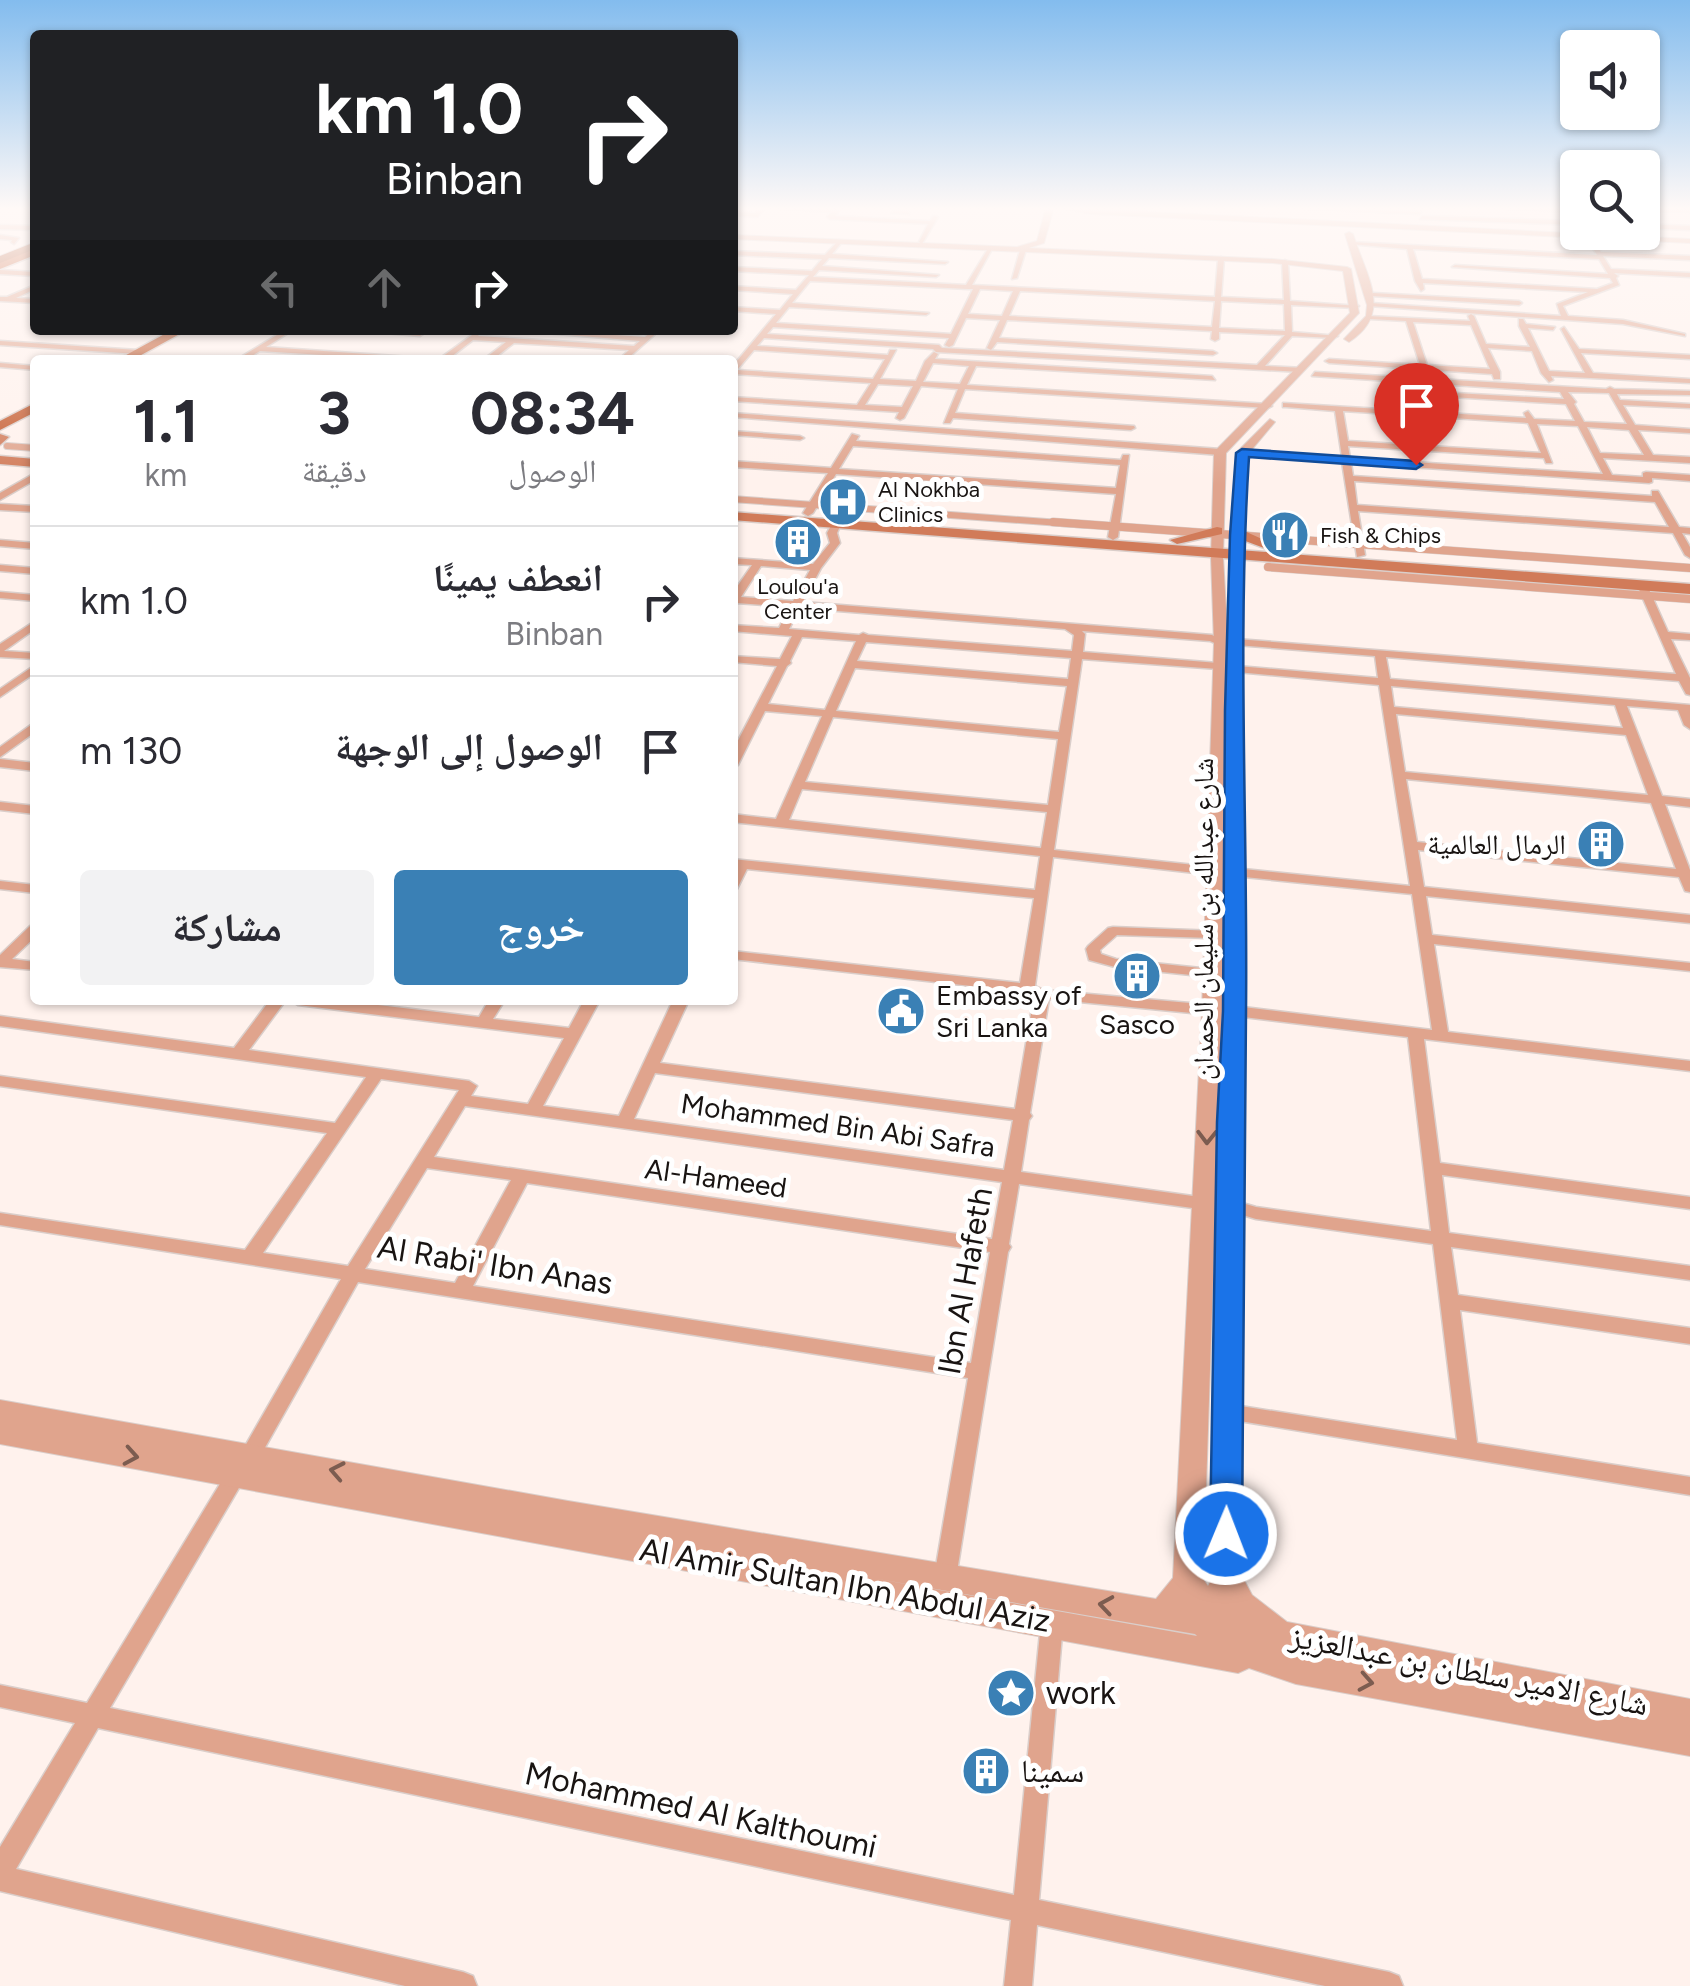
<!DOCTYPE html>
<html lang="ar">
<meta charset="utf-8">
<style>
:root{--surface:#fff;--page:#f2f2f3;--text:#2b2b33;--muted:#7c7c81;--line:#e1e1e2;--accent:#3a80b5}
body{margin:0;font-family:Figtree,"Noto Naskh Arabic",sans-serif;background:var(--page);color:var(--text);direction:rtl;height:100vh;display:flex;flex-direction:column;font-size:38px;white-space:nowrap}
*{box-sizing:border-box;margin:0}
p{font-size:32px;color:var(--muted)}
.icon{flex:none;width:55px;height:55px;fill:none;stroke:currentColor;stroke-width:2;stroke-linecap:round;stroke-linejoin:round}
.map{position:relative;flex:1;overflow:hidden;direction:ltr}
.sheet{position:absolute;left:30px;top:355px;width:708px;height:650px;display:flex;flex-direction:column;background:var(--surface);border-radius:10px;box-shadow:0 2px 8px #0004;direction:rtl}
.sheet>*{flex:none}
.hud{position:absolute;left:30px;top:30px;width:708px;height:305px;border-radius:10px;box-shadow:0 2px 8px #0004;direction:rtl;background:#202124;color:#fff;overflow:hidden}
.fabs{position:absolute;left:1560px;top:30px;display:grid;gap:20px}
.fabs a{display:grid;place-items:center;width:100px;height:100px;border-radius:10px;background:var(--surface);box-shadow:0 2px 8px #0004;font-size:50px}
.pin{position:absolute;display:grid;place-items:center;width:85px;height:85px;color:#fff;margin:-102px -42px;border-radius:50% 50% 50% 0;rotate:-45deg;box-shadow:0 0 10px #0007}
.pin .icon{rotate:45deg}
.me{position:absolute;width:110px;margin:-55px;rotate:1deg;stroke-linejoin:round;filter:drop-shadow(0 0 8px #0008)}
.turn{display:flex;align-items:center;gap:35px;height:210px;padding:0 50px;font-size:45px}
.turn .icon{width:130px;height:130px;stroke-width:2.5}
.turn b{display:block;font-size:70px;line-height:85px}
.lanes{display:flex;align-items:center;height:95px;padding:0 50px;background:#0003;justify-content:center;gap:50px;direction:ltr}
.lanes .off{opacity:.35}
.eta{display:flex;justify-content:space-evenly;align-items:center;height:170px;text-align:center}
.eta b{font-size:60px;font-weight:700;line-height:70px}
.primary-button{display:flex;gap:20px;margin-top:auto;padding:20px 50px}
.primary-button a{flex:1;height:115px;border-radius:10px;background:var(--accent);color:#fff;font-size:40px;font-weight:700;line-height:115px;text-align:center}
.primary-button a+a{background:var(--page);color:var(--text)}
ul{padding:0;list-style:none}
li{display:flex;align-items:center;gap:30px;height:150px;padding:0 50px;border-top:2px solid var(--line)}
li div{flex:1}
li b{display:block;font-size:38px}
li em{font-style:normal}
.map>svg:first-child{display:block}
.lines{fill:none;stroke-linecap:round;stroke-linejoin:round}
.pedestrian-far1-casing{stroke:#daceca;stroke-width:8}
.pedestrian-casing{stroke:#daceca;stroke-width:9}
.minor-casing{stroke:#daceca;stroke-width:3}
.tertiary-casing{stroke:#daceca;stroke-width:2}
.secondary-casing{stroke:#daceca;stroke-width:3}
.primary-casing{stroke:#daceca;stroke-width:3}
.motorway-casing{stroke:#daceca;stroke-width:2}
.pedestrian-far1{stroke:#e0a48d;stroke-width:6}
.pedestrian{stroke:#e0a48d;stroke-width:8}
.minor{fill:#e0a48d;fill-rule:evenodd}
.tertiary{fill:#e0a48d;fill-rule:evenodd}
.secondary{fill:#d17b59;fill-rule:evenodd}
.primary{fill:#c45a2d;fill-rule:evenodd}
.motorway{fill:#aa491e;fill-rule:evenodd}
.oneway{stroke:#7c5c50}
.route{fill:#1a73e8;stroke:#114b97;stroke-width:2.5}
.labels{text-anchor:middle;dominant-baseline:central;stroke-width:10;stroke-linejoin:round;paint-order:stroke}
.far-poi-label{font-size:22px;fill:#191412;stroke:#fff;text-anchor:start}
.poi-label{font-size:28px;fill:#191412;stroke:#fff;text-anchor:end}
.street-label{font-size:28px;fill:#191412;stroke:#fff}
.near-street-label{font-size:32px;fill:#191412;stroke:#fff}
.near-poi-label{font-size:32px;fill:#191412;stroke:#fff;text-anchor:start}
</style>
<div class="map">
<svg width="1690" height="1986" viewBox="0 0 1690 1986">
<rect width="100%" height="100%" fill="#fff2ed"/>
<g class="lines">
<g class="pedestrian-far1-casing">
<g id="pedestrian-far1">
<path d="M7,446l28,2"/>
<path d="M732,499l356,26"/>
</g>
</g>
<g class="pedestrian-casing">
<g id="pedestrian">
<path d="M1053,522l637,46"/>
<path d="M1268,567l422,32"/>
</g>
</g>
<g class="minor-casing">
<g id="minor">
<path d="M750,207l86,2 3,2 -4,5 95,5 3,-5 5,1 -16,27 -3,-2 9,-18 -98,-5 -3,-2 4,-5z"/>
<path d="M905,207h7l-9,4 6,1v2l-18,-1z"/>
<path d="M1266,207l156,5 -3,2z"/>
<path d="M1503,207l75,1v4l-72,-3z"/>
<path d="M1642,207l48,1v4l-48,-1z"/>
<path d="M758,210l5,1 -6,6 -25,-2v-4l23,2z"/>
<path d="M1422,216l156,5v4l-158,-6z"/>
<path d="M1642,224l48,2v4l-48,-2z"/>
<path d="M0,225l35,1v4l-35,-1z"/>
<path d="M0,235l19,3 -5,6 -3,-2 1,-2 -12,-1z"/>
<path d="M1590,237l11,15 89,4v4l-87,-4 8,13 79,4v4l-76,-4 4,3 -2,2 3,7 -56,21 5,10 55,4 62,14v2l-62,-12 -254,-18 2,-3 190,13 -4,-12 31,-12 -165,-9 1,6 -3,2 -6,-10 -8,-32 -58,-5 3,-2 245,13 -10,-16zM1413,249l186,10 9,15 -153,-9 -3,2 158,11 3,5 -16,6 -175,-10z"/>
<path d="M839,240l3,2 -10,12 116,8 -3,2 -116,-6 -7,8 117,9 -3,2 -117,-7 -6,7 153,8 23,-38 3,2 -20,36 243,12 3,-38 3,-2 3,2 -3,38 63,3 -2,-38 3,-2 3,2 2,39 69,5 -3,2 -65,-3 1,27 46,4 -4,2 -42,-2 -27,30 39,2 -3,4 -365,-20 -3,-3 -169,-11 -7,8 131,9 2,-5h6l-16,29 36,2 9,-20 9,-9 4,2 -3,5 277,17 3,4 -239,-14 -9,19 301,19 4,2 -4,2 -303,-19 -10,24 179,13 1,2 -4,2 -178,-12 -3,5h-6l14,-34 -37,-3 -17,32 -4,2 -4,-2 3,-6 -167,-11v-4l125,8 14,-22 -139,-9v-7l44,-53 -44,-3v-4l48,3 13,-16 -61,-4v-4l64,4 13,-15 -77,-4v-4l80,4 10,-12 -90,-4v-4l93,4zM810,281l158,8h5l-22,45 -175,-11 13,-16 137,8 3,-2 -137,-10zM980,289l33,2 -11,25 -34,-2zM1020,291l195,10 -3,26 -203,-11zM1221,301l63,3 1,27 -66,-3zM966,318l34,2 -13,28 4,2 6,-8 216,13 4,-2 -4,-2 -214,-13 8,-18 205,11 -1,8 4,2 4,-2v-7l66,3 -28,30 -315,-17 -3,-3 -172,-11 6,-7 176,11 -4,7 4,2 4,-2zM754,350l131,9 -12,20 -136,-9zM933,363l36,3 -9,18 -37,-2zM878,384l35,2 -11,21 -37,-2z"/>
<path d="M1023,248l3,2 -9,28 -5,1 8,-29z"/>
<path d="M0,270l35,2v4l-35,-2z"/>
<path d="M35,285v4l-19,9 19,1v4l-35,-2v-4h7z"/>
<path d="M1373,293l146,8 3,2 -3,2 -148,-9z"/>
<path d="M1471,314l3,2 12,28 44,3 -11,-21v-7h4l3,5 29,3 -2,3 -25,-2 21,43 36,2 -24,-44 3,-2 15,22 111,6v4l-109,-6 12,20 97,6v4l-139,-7 2,4 -4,2 -8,-9 -9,-22 -44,-3 12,24v7h-6l-2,-5 -163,-11 -4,-2 4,-2 91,6 -14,-44 -36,-2 -2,-3 102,5 -2,-5zM1413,322l58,3 19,44 -63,-4z"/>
<path d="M285,330h8l-27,17 173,12 40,-29 3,2 -4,4 156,10 6,-5 -118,-10 20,-1 103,7 8,-7h7l-34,30h-8l11,-10 -115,-7 -22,17h-9l23,-18 -33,-2 -26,20h-46l-141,-9 -15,9h-9z"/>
<path d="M350,330h38l35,4 -3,2z"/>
<path d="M0,341l138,9 4,2 -4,2 -138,-9z"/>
<path d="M0,363l35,3v4l-35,-3z"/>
<path d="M1315,372l291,17 4,-2 4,2 76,2v4l-73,-1 3,6 70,4v4l-67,-3 12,20 55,4v4l-52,-3 15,25 37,2v6l-87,-5 9,17 31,2v-4l3,-1 44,3v6l-38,-3v4l-3,1 -298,-20 2,13 299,20v-5h6l21,36 11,1v6l-8,-1 8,14v11l-5,-3 -12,-22 -315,-22 7,44 -8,2 -15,-95 -100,-6 -4,-3 4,-3 100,7 -7,-46 -49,-4h-3v-4l243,15 -2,-5 4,-2 6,8 41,2 -9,-17 -183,-11 -4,-2 4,-2 181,10 -4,-7 -248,-16zM1568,392l41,1 18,31 -43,-2 -10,-18 2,-2zM1343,411l185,12 13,30 -193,-12zM1537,424l41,2 25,48 -253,-16 -2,-12 196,12 2,5h6zM1587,427l42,3 15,25 -44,-2zM1354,481l301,21 14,25 -312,-22z"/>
<path d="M732,413l488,36 4,3 -4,3 -488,-38z"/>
<path d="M732,431l68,5 4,2 -4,2 -68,-5z"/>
<path d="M852,434l7,2 -3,5 265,19 2,-5h6l-11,82 -5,3 -5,-3 8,-43 -280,-20 -23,39 -5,3 -5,-3 25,-40 -96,-6v-6l99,7zM853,446l267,19 -4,23 -277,-19z"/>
<path d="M35,473v7l-35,20v-7z"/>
<path d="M0,504l35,2v6l-35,-2z"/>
<path d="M836,521l5,3 -4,9 3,10 -19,25 -18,34 409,33 14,8 -5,3 -11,-5 -128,-10 3,3 -2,18 135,11 6,3 -6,3 -136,-10 -28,191 159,17 7,4 -7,4 -160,-18 -18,129 9,4 168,15 8,5 -8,5 -163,-16 -19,114 2,3 -3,4 -8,52 186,26 6,2 3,4 -3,4 -6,2 -188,-26 -10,60 2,3 -3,5 -52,326 -3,7 -8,3 -8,-3 -3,-7 34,-200 -610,-96 -100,178 -7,3 -7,-3 -3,-6 3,-6 97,-169 -341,-54v-12l245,37 82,-117 -327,-47v-10l335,47 31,-46 -366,-51v-10l234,32 36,-48h16l-37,50 220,31 8,5 -6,10 57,8 36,-66 -266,-33 -8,-5h46l143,17 10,-17h16l-12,19 76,9 15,-28h16l-57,106 76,10 54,-116h16l-29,63 355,46 19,-113 -10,-4 -292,-33v-8l288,32 14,-85 -287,-29 -10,20 -5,1 3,-23h-3v-8l303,31 5,-34 -308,-34v-8l44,5 46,-103 -57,-5 -27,54 -6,4v-17l45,-86 -45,-4v-6l48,3 12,-23 -60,-5v-6l47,3 11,-21 -53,-4 -5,3v-12l20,-29 -20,-1v-6l81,6 17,-21 -3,-10 6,-11zM761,566l49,4 -17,31 -52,-4zM800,608l265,21 9,6 -2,16 -204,-16 -5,-2 -4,2 -70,-6zM802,637l54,4 -31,69 -57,-6 19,-38 4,-3 -1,-2zM866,642l205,16 -3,21 -211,-18zM855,668l212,18 -8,46 -223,-21zM833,717l225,22 -10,66 -243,-23zM802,789l245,23 -6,36 -252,-28zM655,1073l358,47 -9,50 -370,-51zM381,1079l78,11 -111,176 -85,-13zM465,1106l537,76 -10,57 -558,-82zM427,1168l84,12 -56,103 -90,-14zM527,1183l463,69 -19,111 -498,-77z"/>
<path d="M0,540l35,3v6l-35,-3z"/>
<path d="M0,565l35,3v6l-35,-3z"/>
<path d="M1642,582l5,3 21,47 22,2v6l-19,-1 19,39v17l-4,-1 -7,-13 -293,-24 4,22 300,26v24l-6,-4 -6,-15 -51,-4 35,90 28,3v8l-25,-3 25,66v22l-5,-1 -6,-14 -261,-27 6,37 266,28v8l-264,-27 6,39 258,28v8l-256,-27 14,88 242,29v10l-266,-32 16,124 250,34v12l-248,-34 7,58 241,33v14l-239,-33 7,48 232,33v16l-230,-34 17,133 213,34v18l-469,-77 -3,-6 3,-6 7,-2 229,36 -24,-196 -177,-25 -30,-9 -3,-4 3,-4 6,-2 24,7 175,24 -23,-194 -173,-21 -8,-5 8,-5 197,24 -20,-136 -178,-18 -7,-4 7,-4 176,18 -31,-201 -142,-13 -6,-3 6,-3 141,12 -3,-22 -139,-11 -5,-3 5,-3 440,35 -39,-89zM1391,686l224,19 8,23 -229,-21zM1396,714l230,21 22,60 -243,-23zM1406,779l245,24 25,66 -259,-27z"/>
<path d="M0,592l35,3v6l-35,-3z"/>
<path d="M35,621v8l-31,22 31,2v6l-35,-2v-13z"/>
<path d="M35,665v8l-35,24v-8z"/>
<path d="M35,722v10l-35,25v-10z"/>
<path d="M0,759l35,4v8l-35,-4z"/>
<path d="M0,802l35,4v8l-35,-4z"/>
<path d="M0,881l35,4v8l-35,-4z"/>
<path d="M35,925v12l-23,22 23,3v8l-35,-3v-12l30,-29z"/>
<path d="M1113,927l103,4 2,3 -7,4 -94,-3 -17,15 1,4 15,5 94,10 7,4 -7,4 -95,-10 -26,-7 -3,-11 2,-3 20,-18z"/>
<path d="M236,1466l7,3 3,6 -3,6 -133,227 904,187 27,-272 3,-7 8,-4 8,4 3,7 -24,277 350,72 10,4 4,10h-78l-288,-61 -5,61h-28l7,-66 -913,-192 -82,141 447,103 10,4 4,10h-72l-405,-95v-44l75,-124 -75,-16v-22l87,18 142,-234z"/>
</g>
</g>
<g class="tertiary-casing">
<g id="tertiary">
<path d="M1046,207h8l-10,36 -15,5 244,11 74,8 4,2 8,44 -133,140 -3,104 5,86 -6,367 -19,569 5,7 5,-9 18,-1042 5,-82 34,-34 5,3 -27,32 -5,81v1043l9,17 35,27 403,77v57l-394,-72 -47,-16 -11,5 -1238,-229v-44l568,101 588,98 17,-21 29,-568 12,-367 -3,-86 3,-105 136,-139 -7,-42 -70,-8 -541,-24v-4l285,12 20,-6zM872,1578l323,56 2,2z"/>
<path d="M1055,207l635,32v4l-599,-29z"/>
<path d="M1349,232l4,2c13,42 41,79 -4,108l-5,-3 22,-23 1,-11 -22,-71z"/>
</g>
</g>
<g class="secondary-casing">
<g id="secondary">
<path d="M0,434l9,3 -9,8z"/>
<path d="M0,456l35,3v8l-35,-3z"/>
<path d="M732,512l958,72v10l-958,-74z"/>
<path d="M1217,527l5,1v6l-45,10 -7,-4z"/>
<path d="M1232,530h10l40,18 -7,4 -43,-16z"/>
</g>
</g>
<g class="primary-casing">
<g id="primary">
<path d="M35,248v7l-35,14v-7z"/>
<path d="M172,330h15l-55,30h-15z"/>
<path d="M35,403v9l-35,18v-9z"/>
</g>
</g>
<g class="motorway-casing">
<path id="motorway" d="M35,242v7l-35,14v-7z"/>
</g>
<use href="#pedestrian-far1" class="pedestrian-far1"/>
<use href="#pedestrian" class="pedestrian"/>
<use href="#minor" class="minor"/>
<use href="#tertiary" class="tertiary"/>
<use href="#secondary" class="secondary"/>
<use href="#primary" class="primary"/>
<use href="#motorway" class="motorway"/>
</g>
<defs><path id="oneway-chevron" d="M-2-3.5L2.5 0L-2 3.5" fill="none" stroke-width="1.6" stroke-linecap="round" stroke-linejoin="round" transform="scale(2.5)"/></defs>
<g class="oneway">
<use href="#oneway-chevron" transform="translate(1207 1137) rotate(91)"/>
<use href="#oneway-chevron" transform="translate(131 1456) rotate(10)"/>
<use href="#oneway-chevron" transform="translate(337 1471) rotate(-169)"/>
<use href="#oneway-chevron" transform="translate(1106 1605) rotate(-171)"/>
<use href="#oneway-chevron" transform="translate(1366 1682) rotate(10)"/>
</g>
<linearGradient id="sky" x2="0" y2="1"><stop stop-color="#83bcee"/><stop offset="0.43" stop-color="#fff9f7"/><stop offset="1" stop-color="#fff9f7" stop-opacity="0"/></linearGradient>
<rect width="1690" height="485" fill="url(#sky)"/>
<path class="route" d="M1242,449l174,12 6,4 -6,4 -167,-12c-12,185 -1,369 -3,554 -1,174 -4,348 -4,523l-4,10 -12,4 -12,-4 -4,-10 7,-412 6,-111 2,-301 5,-175 6,-82z"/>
<defs>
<g id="hospital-disc" transform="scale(2.5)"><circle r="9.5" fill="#3a80b5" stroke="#fff"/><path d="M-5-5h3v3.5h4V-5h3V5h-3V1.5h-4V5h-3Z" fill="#fff"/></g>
<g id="restaurant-disc" transform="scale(2.5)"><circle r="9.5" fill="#3a80b5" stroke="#fff"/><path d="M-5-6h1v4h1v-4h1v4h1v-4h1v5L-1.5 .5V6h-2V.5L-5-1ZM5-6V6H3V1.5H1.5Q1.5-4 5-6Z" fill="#fff"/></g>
<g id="building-disc" transform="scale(2.5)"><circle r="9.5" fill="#3a80b5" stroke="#fff"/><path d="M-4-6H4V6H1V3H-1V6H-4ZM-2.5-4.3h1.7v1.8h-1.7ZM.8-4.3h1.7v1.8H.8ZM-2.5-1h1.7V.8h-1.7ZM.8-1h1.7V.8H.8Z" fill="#fff"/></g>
<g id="civic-disc" transform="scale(2.5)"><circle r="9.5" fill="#3a80b5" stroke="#fff"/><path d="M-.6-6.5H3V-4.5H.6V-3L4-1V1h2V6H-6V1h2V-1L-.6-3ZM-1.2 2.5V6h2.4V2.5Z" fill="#fff"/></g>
<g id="sight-disc" transform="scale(2.5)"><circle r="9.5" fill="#3a80b5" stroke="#fff"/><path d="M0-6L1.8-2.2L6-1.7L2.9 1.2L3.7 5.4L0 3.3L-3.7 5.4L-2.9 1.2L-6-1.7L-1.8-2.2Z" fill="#fff"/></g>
</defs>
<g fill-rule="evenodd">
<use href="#hospital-disc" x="843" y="502"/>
<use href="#restaurant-disc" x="1285" y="535"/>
<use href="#building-disc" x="798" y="542"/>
<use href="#building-disc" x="1601" y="844"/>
<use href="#building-disc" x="1137" y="976"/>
<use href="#civic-disc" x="901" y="1011"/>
<use href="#sight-disc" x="1011" y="1693"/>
<use href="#building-disc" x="986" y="1771"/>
</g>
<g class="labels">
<g class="far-poi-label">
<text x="878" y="489">Al Nokhba<tspan x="878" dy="25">Clinics</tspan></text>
<text x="1320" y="535">Fish &amp; Chips</text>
<text x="798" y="586" text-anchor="middle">Loulou'a<tspan x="798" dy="25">Center</tspan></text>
</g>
<g class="poi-label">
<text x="1566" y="844">الرمال العالمية</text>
<text x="936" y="995" text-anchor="start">Embassy of<tspan x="936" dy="32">Sri Lanka</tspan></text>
<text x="1137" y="1024" text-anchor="middle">Sasco</text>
</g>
<g class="street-label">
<text transform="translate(1203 919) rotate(-90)">شارع عبدالله بن سليمان الحمدان</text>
<text transform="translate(838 1125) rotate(8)">Mohammed Bin Abi Safra</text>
<text transform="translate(716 1178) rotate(8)">Al-Hameed</text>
</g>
<g class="near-street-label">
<text transform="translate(495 1265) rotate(9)">Al Rabi' Ibn Anas</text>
<text transform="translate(965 1281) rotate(-80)">Ibn Al Hafeth</text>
<text transform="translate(845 1585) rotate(10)">Al Amir Sultan Ibn Abdul Aziz</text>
<text transform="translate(1469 1670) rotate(11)">شارع الامير سلطان بن عبدالعزيز</text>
<text transform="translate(701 1810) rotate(12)">Mohammed Al Kalthoumi</text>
</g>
<g class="near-poi-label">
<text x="1046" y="1693">work</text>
<text x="1021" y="1771">سمينا</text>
</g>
</g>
</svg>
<div class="fabs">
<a><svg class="icon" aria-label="sound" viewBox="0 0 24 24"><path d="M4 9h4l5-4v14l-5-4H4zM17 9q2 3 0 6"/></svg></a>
<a><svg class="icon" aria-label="search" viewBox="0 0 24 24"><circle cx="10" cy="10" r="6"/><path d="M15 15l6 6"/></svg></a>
</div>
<div class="pin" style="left:1416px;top:465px;background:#d93025"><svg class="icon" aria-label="arrive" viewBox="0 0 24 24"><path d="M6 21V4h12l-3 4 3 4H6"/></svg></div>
<svg class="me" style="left:1226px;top:1534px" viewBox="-20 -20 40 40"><circle r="17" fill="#1a73e8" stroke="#fff" stroke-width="3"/><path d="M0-11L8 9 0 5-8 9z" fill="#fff"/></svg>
<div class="hud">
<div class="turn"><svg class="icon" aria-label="right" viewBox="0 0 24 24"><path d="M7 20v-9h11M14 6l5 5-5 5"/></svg><div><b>1.0 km</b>Binban</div></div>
<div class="lanes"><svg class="icon off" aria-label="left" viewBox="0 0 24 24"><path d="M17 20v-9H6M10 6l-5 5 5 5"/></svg><svg class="icon off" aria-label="ahead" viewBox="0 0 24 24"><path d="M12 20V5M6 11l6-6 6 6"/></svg><svg class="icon" aria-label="right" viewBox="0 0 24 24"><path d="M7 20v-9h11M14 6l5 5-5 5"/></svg></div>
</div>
<section class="sheet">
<div class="eta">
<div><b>08:34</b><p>الوصول</p></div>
<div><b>3</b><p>دقيقة</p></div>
<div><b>1.1</b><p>km</p></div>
</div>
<ul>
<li><svg class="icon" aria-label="right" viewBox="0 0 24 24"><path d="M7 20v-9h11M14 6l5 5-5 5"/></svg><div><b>انعطف يمينًا</b><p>Binban</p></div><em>1.0 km</em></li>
<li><svg class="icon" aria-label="arrive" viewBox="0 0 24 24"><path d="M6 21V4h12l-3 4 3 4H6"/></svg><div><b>الوصول إلى الوجهة</b></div><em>130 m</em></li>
</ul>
<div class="primary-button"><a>خروج</a><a>مشاركة</a></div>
</section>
</div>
